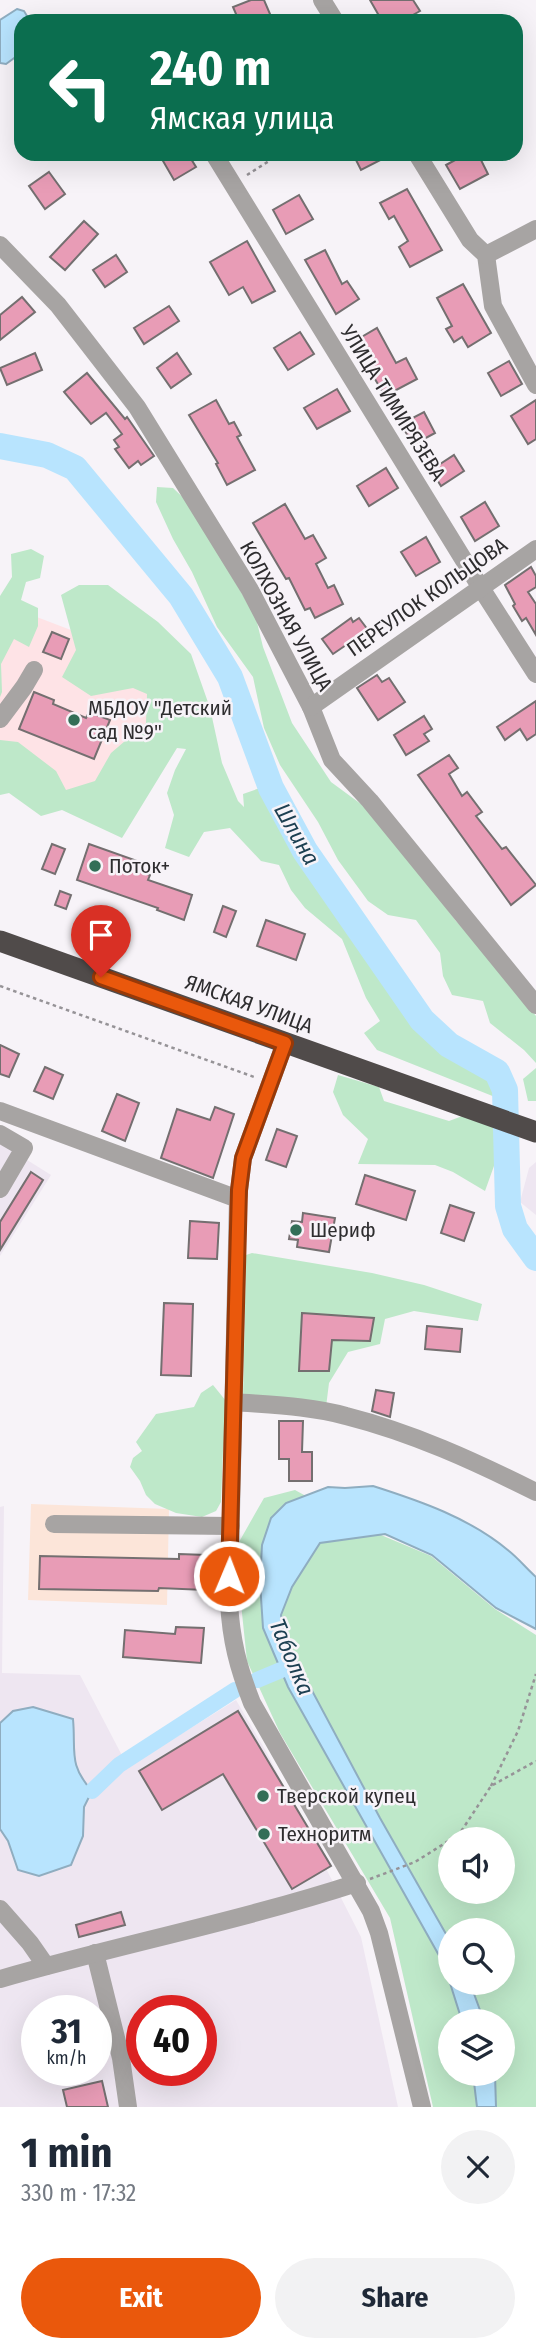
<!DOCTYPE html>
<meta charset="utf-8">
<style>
:root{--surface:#fff;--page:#f2f2f3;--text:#1f2937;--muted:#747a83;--accent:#ea580c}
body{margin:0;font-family:"Fira Sans Condensed",sans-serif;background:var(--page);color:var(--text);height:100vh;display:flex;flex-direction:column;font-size:26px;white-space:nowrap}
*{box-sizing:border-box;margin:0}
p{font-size:23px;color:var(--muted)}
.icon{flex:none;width:38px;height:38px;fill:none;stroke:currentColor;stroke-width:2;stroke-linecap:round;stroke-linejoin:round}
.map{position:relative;height:2107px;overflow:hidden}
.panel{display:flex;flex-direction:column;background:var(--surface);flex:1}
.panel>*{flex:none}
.banner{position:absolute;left:14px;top:14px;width:509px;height:147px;border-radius:21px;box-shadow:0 7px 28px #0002;background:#0b6e4f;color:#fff;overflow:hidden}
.tools{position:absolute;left:438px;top:1827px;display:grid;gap:14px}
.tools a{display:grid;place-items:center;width:77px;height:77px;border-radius:50%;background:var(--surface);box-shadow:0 7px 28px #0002;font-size:35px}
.speed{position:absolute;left:21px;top:1995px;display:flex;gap:14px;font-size:35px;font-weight:700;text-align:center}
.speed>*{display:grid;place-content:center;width:91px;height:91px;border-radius:50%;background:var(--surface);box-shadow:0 7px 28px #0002;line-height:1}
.speed small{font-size:18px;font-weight:400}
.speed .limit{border:10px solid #d22;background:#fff;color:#111}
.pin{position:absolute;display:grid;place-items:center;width:60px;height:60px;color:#fff;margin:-72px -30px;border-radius:50% 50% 50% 0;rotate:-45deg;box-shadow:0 0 7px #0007}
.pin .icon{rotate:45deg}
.me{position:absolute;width:77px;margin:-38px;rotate:1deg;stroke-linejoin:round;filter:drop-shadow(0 0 5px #0008)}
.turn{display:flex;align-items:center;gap:24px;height:147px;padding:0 21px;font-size:32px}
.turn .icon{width:91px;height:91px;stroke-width:2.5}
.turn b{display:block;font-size:49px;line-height:60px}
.round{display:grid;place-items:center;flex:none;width:74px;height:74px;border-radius:37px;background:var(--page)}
.overview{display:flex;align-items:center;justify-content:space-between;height:119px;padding:0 21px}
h1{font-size:42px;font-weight:700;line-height:52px}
.action{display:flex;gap:14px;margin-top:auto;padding:14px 21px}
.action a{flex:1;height:80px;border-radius:42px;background:var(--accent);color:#fff;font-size:28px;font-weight:700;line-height:80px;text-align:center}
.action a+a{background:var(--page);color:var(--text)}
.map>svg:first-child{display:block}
.commercial{fill:#fce5d9}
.built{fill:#eee6f1;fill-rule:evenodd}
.education{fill:#fee3e6}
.green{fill:#bee8c9;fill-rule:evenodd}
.water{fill:#b8e4fe;stroke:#8fadc0;stroke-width:2}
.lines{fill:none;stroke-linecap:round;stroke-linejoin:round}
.canal{stroke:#b8e4fe;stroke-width:16}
.river{stroke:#b8e4fe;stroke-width:26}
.building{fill:#e89cb6;stroke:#746f70;stroke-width:2}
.path{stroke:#969397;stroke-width:2.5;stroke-dasharray:3.5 3.5;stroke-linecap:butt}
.minor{stroke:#a7a4a3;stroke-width:18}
.highway{stroke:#504b4a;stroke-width:21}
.route-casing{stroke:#983908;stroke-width:18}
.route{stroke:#ea580c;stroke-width:12}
.poi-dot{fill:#336e57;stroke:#f7f3f8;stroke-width:2.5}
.labels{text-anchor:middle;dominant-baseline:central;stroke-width:5;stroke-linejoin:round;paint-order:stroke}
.street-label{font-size:21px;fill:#2e2d2f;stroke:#f7f3f8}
.poi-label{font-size:21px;fill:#2e2d2f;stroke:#f7f3f8;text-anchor:start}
.water-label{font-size:23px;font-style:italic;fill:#1d4052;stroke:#f7f3f8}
</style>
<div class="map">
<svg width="536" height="2107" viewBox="0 0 536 2107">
<rect width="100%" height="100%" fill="#f7f3f8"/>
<path class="commercial" d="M31,1504l138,5 -2,96 -139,-5z"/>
<g class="built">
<path d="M0,1143l51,32 -51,81z"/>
<path d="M536,1162v53l-16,-13 9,-34z"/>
<path d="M4,1506l-2,167 78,2 48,92 108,-67 31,53 94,184 37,170h-398v-600zM37,2011h59v59h-59zM142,2011h59v59h-59z"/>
</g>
<path class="education" d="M21,611l147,56 -58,149 -110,-43v-108z"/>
<g class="green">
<path d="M157,487l16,1 17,16 66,114 7,29 29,76 39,59 45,33 80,106 40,44 40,51v47l-12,-13 -34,-27 -7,-22 -31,-6 -9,-19 -3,-23 -24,-33 -28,-5 -20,-14 -30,-41 -20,-38 -38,-57 -16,-37 -11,-51 -36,-50 -25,-55 -19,-33 -17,-37z"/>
<path d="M31,549l13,7 -4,22 -14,4 -5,18 17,8v18l-9,21 -15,-8 -13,25 1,28 -2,5v-101l12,-19 -1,-23z"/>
<path d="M79,585h29l50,37 33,32 19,54 12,55 16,38 6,6 -1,-13 17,-6 60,100 110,154 63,32 2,23 -118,-47 -13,-17 16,-12 -14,-23 -24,-59 -37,-31 -14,-18 -12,-25 -18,-4 -31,-33 -26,4 -15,25 -24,-9 9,-33 -7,-22 8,-23 11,-21 -9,-1 -55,90 -60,-28 -21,6 -32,-23 -9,2v-55l18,2 38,29 10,19 29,-9 16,-28 35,-30 1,-29 -14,-6 -42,8 -29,-19 14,-27 -15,-55z"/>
<path d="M536,1068v33h-8l-5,-22z"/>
<path d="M338,1075l41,12 5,14 65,20 16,-6 31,13 3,24 -14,39 -32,-19 -18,-7 -77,-1 10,-25 -25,-24 -10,-23z"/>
<path d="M252,1253l120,20 52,12 58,19 -4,17 -64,-10 -29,8 -5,25 -32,8 -19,31 -3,24 -83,-9 3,-143z"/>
<path d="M213,1385l13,16 1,22 -4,27 -2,52 -5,9 -14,6 -26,-4 -21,-9 -9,-9 -6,-14 -10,-14 3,-9 9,-7 -6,-9 20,-28 38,-7 7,-14z"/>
<path d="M295,1490l67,37 69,29 64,53 41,26v472h-103l-43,-189 -110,-185 -33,-72 -7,-67 -1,-52 25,-44zM450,1839h52v53h-52zM450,1930h52v53h-52zM450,2021h52v53h-52z"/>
</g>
<g class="water">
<path d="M17,9l7,2 6,10h-9v32l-15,11 -6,-1v-43z"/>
<path d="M373,1486c47,15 97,32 136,65 10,8 18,18 27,26v52l-40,-21 -64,-53 -47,-21 -65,9 -28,44 -11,28 4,25 95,178 70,123v41l-9,-23 -153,-272 -25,-59 -3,-46 2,-37 9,-27 15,-15 42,-16 17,1z"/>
<path d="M33,1707l40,12c3,33 -5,45 19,72l-8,16 -1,29 -12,29 -32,11 -21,-6 -10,-29 -8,-12v-106l13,-12z"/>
<path d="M450,1983h20l14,38h-22z"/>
<path d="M473,2074h22l1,33h-19z"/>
</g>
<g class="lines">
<g class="canal">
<path d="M257,1680l24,-10"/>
<path d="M92,1791l27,-26 116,-75"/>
</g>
<path class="river" d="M0,446l47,9 28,13 106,128 49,81 41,111 34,63 117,169 27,25 48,27 8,18 3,116 7,23 21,29"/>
</g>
<g class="building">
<path d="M251,0h13l9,21h-34l-6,-14z"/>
<path d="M370,0h43l7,11 -18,10h-20z"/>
<path d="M159,154h29l8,13 -22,13z"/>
<path d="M353,154h39l-31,16z"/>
<path d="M466,154h12l10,20 -28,15 -14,-24z"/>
<path d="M49,172l16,22 -20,15 -16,-23z"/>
<path d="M407,189l35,61 -32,17 -11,-20 9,-6 -14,-25 -5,3 -9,-16z"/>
<path d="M299,195l14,24 -27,15 -13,-24z"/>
<path d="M84,221l14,13 -33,36 -15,-13z"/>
<path d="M247,241l28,50 -23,12 -9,-16 -14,8 -19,-33z"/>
<path d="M325,250l17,34 5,-3 12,18 -23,15 -31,-54z"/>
<path d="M116,255l11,17 -22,15 -12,-17z"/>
<path d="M463,284l28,49 -23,14 -6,-10 -8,5 -8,-13 6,-3 -15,-28z"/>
<path d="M22,297l13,15 -35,28v-25z"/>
<path d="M169,306l10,15 -35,23 -10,-16z"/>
<path d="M377,328l19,35 10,-5 11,21 -32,17 -32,-54z"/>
<path d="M300,332l14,22 -26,16 -14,-22z"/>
<path d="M35,353l7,17 -35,15 -7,-17z"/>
<path d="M177,353l14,21 -20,14 -14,-20z"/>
<path d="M509,361l13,23 -21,12 -13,-23z"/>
<path d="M87,373l38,46 2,-2 27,39 -13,9 -3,-4 -9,7 -14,-19 4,-2 -5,-7 8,-6 -16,-21 -15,11 -27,-32z"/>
<path d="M337,389l13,22 -33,18 -13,-21z"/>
<path d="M216,400l13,24 5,-2 7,13 -4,2 18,33 -28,15 -11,-21 2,-1 -29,-48z"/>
<path d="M536,400v39l-8,5 -17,-28z"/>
<path d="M424,412l11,21 -22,12 -12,-21z"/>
<path d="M454,455l10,16 -23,15 -10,-16z"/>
<path d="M386,468l12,20 -29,18 -12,-20z"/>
<path d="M485,502l14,24 -24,15 -14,-24z"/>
<path d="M285,504l20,35 8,-4 13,23 -10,6 12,24 6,-3 9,19 -28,14 -5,-10 -5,2 -16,-32 -3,1 -33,-56z"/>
<path d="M426,537l14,25 -24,14 -15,-24z"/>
<path d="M531,567l5,9v11l-8,5 8,12v31l-10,-17 -4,3 -9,-15 2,-2 -10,-19z"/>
<path d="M351,618l2,4 6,-4 9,12 -35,24 -11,-15z"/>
<path d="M52,632l17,7 -8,20 -18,-7z"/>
<path d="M377,675l5,7 7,-4 16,24 -27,18 -21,-32z"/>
<path d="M34,692l20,8 -1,4 33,14 3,-6 21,8 -16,39 -75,-30z"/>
<path d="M536,701v33l-9,6 -7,-11 -15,11 -8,-13z"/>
<path d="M424,716l8,13 -8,5 5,7 -23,14 -12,-20z"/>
<path d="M449,755l9,13 -9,6 13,22 5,-4 15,20 -6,4 26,33 4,-2 30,38 -25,20 -93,-130z"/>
<path d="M52,844l13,5 -10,25 -13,-5z"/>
<path d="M89,844l54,19 -3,8 10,4 -2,5 44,15 -8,25 -27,-10 1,-2 -81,-28z"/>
<path d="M60,891l11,4 -5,14 -11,-4z"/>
<path d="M223,906l13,5 -10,26 -12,-5z"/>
<path d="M266,920l39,14 -9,26 -39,-14z"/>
<path d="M0,1045l19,9 -10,23 -9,-3z"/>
<path d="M45,1067l18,8 -10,24 -19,-8z"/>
<path d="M117,1094l22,9 -14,38 -23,-10z"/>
<path d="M215,1107l19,7 -21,64 -52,-20 16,-49 33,11z"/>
<path d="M277,1129l20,7 -11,31 -20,-7z"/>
<path d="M31,1172l12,8 -43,70v-28z"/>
<path d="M365,1175l50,16 -9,29 -50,-16z"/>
<path d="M450,1205l24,8 -10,28 -23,-8z"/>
<path d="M303,1213l32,5 -6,34 -32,-5 1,-7 -9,-1 3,-18 10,1z"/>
<path d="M190,1221l29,2 -2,36 -29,-1z"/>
<path d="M164,1303l29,1 -2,72 -30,-1z"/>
<path d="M302,1313l72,5 -4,23 -38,-1 -3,31h-30z"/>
<path d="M427,1326l35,3 -2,23 -35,-3z"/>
<path d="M376,1390l18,3 -4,24 -18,-6z"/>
<path d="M279,1421h24l-1,31h10v29h-23v-22h-10z"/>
<path d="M179,1554l27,1 -1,35 -46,-2 -1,3 -119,-2 1,-33 139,3z"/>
<path d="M176,1627l28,1 -3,35 -78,-6 2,-27 50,4z"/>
<path d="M238,1711l93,155 -39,23 -69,-115 -61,36 -23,-39z"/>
<path d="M121,1912l4,13 -46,12 -3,-12z"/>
<path d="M102,2081l6,26h-41l-4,-17z"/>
</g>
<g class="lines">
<g class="path">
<path d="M247,175l33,-21"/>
<path d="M0,986l257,92"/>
<path d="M491,1786l27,-55 18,-57"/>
<path d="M450,1839l10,-6 31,-47 45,-25"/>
<path d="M370,1879l45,-17 35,-22"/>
</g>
<g class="minor">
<path d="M322,0l13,21"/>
<path d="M214,154l267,434 55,86"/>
<path d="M417,154l53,86 16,15 7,51 43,79"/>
<path d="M0,245l58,60 79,102 113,183 61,117 21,53 38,41 166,204"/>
<path d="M486,255l50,-26"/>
<path d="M311,707l225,-158"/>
<path d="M0,719l24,-32 10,-17"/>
<path d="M285,1043l-42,115 -5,41 -9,403c2,38 9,65 23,101l119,208 8,22 43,174"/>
<path d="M0,1111l238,88"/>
<path d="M0,1134l24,14 -24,41"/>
<path d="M234,1402c37,3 76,4 112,14 67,17 128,45 190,76"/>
<path d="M54,1524l177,2"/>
<path d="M0,1909l30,34 16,23"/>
<path d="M95,1953l26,105 7,49"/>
<path d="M0,1979c118,-34 240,-58 357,-96"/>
</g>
<path class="highway" d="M0,941l536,191"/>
</g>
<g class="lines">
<g class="route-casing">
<path id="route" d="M101,977l184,66 -42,115 -4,32 -10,386"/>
</g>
<use href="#route" class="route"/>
</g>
<g class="poi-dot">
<circle cx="74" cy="720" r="7"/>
<circle cx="95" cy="866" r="7"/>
<circle cx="296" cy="1230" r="7"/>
<circle cx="263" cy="1796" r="7"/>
<circle cx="264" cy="1834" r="7"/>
</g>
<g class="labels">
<g class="street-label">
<text transform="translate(393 403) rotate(58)">УЛИЦА ТИМИРЯЗЕВА</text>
<text transform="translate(427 597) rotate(-35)">ПЕРЕУЛОК КОЛЬЦОВА</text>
<text transform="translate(286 616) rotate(61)">КОЛХОЗНАЯ УЛИЦА</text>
<text transform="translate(249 1004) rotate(20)">ЯМСКАЯ УЛИЦА</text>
</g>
<g class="poi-label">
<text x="88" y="708">МБДОУ "Детский<tspan x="88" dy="24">сад №9"</tspan></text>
<text x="109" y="866">Поток+</text>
<text x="310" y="1230">Шериф</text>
<text x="277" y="1796">Тверской купец</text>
<text x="278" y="1834">Техноритм</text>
</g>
<g class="water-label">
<text transform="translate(297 834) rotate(60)">Шлина</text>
<text transform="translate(292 1657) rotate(67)">Таболка</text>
</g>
</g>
</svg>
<div class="tools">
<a><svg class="icon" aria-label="sound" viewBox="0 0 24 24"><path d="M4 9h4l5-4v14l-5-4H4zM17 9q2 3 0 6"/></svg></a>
<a><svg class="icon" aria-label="search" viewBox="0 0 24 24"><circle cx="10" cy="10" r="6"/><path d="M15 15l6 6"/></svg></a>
<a><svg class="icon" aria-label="layers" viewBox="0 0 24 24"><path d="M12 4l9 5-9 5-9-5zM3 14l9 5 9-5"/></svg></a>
</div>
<div class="speed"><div>31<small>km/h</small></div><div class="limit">40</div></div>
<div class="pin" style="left:101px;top:977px;background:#d93025"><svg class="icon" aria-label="arrive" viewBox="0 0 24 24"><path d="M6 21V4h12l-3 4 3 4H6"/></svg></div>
<svg class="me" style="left:229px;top:1576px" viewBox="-20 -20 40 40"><circle r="17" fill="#ea580c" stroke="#fff" stroke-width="3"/><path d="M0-11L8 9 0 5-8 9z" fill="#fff"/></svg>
<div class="banner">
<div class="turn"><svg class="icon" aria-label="left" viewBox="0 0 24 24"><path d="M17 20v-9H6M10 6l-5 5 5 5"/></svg><div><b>240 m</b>Ямская улица</div></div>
</div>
</div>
<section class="panel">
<div class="overview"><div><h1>1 min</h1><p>330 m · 17:32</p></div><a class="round"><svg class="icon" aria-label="close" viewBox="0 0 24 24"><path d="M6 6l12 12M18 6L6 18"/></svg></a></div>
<div class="action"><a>Exit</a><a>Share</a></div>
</section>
